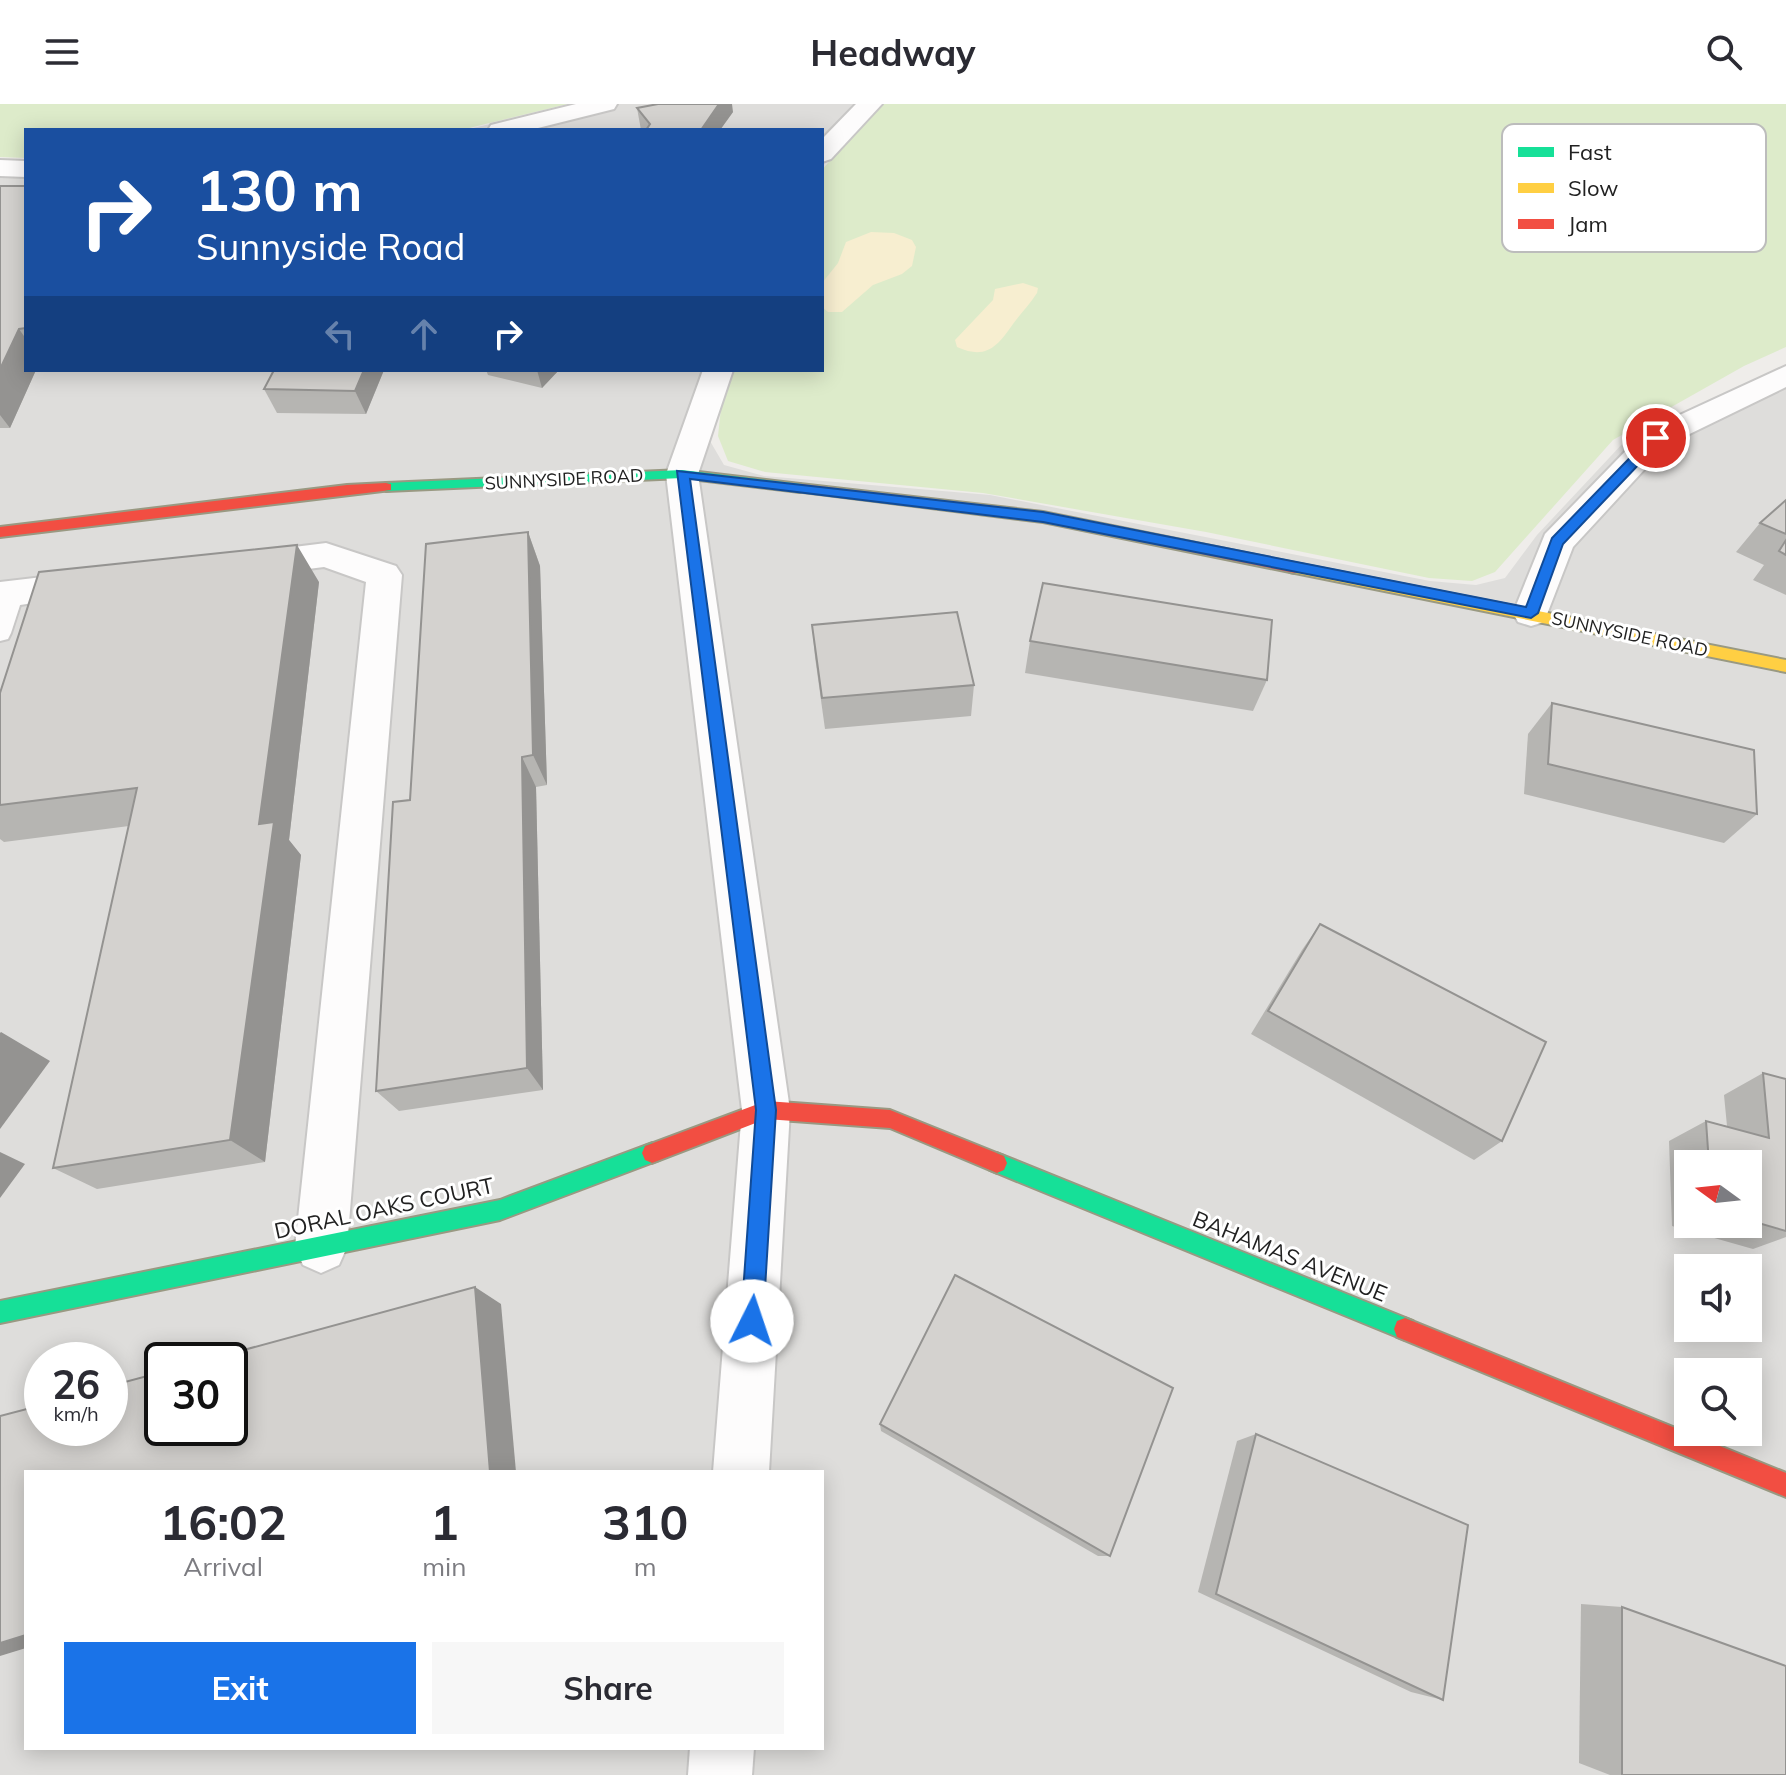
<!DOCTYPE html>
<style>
:root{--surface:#fff;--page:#f7f7f7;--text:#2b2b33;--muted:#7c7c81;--accent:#1a73e8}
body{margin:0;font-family:Mulish,sans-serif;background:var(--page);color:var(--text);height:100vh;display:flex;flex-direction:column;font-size:30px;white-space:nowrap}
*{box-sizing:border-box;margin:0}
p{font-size:26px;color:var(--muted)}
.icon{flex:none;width:44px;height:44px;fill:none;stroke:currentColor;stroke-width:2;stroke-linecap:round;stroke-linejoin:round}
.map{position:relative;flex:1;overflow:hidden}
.details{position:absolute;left:24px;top:1366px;width:800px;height:280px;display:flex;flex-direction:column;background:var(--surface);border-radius:0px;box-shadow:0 4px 20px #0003}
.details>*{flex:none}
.banner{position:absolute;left:24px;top:24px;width:800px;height:244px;border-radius:0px;box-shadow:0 4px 20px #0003;background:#1a4fa0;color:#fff;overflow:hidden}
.needle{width:52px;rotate:285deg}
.controls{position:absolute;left:1674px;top:1046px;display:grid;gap:16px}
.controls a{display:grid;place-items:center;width:88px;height:88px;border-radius:0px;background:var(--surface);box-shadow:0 4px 20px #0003;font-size:40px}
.speed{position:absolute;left:24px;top:1238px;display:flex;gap:16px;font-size:40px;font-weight:700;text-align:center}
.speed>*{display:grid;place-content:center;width:104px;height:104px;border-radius:50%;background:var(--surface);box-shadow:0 4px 20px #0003;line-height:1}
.speed small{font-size:20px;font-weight:400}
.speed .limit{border:4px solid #111;border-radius:12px;background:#fff;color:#111}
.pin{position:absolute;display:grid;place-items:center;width:68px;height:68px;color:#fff;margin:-34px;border:4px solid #fff;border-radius:50%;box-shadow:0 2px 8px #0007}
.me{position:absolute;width:88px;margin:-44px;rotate:4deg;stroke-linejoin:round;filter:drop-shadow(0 0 6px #0008)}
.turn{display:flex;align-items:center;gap:28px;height:168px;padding:0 40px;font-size:36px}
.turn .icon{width:104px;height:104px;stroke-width:2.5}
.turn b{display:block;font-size:56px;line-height:68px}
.lanes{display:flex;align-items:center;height:76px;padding:0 40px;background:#0003;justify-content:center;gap:40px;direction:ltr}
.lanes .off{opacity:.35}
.eta{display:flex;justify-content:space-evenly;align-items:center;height:136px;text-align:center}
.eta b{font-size:48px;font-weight:700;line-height:56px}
.action{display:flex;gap:16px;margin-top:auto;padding:16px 40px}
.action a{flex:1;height:92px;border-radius:0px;background:var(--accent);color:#fff;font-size:32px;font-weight:700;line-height:92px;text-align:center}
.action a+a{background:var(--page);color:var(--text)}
header{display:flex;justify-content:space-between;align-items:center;height:104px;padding:0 40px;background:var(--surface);font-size:36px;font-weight:700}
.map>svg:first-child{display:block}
.residential{fill:#dedddb;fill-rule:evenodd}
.grass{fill:#ddebca}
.sand{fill:#f7eed0}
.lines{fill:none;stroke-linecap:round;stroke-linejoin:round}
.lane-casing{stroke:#c8c7c6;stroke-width:4}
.street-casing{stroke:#c8c7c6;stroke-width:4}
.fast-casing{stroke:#999982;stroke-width:4}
.slow-casing{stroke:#999982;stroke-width:4}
.jam-casing{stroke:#999982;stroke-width:4}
.lane{fill:#fdfcfc;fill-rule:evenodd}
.street{fill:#fdfcfc;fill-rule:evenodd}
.fast{fill:#16e098;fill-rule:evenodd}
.slow{fill:#ffcf43;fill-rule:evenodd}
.jam{fill:#f24e42;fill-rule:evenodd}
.wall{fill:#b6b5b2;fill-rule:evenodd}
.shaded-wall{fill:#949391}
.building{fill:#d4d2cf;stroke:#949391;stroke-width:2}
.route{fill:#1a73e8;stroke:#114b97;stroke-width:2}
.labels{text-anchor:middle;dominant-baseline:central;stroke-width:6;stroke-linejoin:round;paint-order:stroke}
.far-street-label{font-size:18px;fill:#212121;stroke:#fff}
.street-label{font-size:22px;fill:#212121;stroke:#fff}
.key{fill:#fff;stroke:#bcbcbc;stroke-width:2}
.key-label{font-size:22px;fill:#212121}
</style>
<header><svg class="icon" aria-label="menu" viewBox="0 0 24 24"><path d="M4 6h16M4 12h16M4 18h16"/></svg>Headway<svg class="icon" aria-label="search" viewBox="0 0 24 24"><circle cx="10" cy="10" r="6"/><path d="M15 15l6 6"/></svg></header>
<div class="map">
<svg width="1786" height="1671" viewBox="0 0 1786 1671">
<rect width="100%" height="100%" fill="#efedea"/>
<g class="residential">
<path d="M575,0h301l-54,62v-36h-357z"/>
<path d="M0,56l26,1v209h705l-21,71 14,24 40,11 226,19 440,86 46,4 29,-7 32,-43 87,-93 162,-75v1408h-1786zM1688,1060h60v60h-60zM1688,1164h60v60h-60zM42,1256h68v68h-68zM162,1256h68v68h-68zM1688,1268h60v60h-60zM26,1368h796v276h-796z"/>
</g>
<g class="grass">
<path d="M0,0h568l-107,26h-435v28l-26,-1z"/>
<path d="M878,0h908v243l-42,19 -131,74 -118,132 -23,9 -43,-3 -223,-46 -223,-39 -218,-21 -37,-11 -10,-25 3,-28 12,-38h89v-200z"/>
</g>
<g class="sand">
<path d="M871,128l23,1 18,7 4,7 -4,19 -10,8 -29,11 -31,27h-14l-6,-5v-24l16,-20 8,-21z"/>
<path d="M1023,179l15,5 -1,5c-7,11 -16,20 -24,31 -16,23 -27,36 -56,23l-2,-7 38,-40 2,-11z"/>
</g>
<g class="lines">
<g class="lane-casing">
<path id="lane" d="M13,482l7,2 4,5 -13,40 -3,6 -8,2v-41l6,-12z"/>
</g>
<g class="street-casing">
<g id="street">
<path d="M576,0h41l-3,5 -84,21h-42l3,-5z"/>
<path d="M856,0h26l-51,55 -9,3v-23z"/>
<path d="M0,56l26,1v16l-26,-1z"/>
<path d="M1786,262v21l-119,58 -94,102 -29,75 -13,4 -13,-4 -5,-9 32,-79 100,-103z"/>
<path d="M703,266h30l-35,104 92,636 -21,362h-56l29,-362 -76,-636z"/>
<path d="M326,439l70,23 6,9 -55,672 -8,18 -18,8 -18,-8 -8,-18 71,-665 -42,-15 -79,10 -12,-3 -6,-9 6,-9 12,-3z"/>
<path d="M94,467l13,3 5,9 -5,9 -107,16v-26z"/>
<path d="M690,1644h64l-2,27h-64z"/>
</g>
</g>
<g class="fast-casing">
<g id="fast">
<path d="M682,366l118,14 7,4 -7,4 -118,-14 -296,13 -7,-4 7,-4z"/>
<path d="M652,1039l7,3 3,7 -3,7 -159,60 -500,103v-22l500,-101z"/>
<path d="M997,1049l416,168 3,8 -3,8 -8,3 -415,-170 -3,-7 3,-7z"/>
</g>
</g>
<g class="slow-casing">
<path id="slow" d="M1295,459l491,97v12l-496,-100 -2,-4z"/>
</g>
<g class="jam-casing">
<g id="jam">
<path d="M386,379l5,1v6l-391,47v-10l347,-42z"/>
<path d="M800,380l243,28 252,51 7,5 -7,5 -252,-51 -248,-31 -2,-3z"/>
<path d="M766,997l124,9 114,46 3,7 -3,7 -7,3 -107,-45 -124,-9 -114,44 -7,-3 -3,-7 3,-7z"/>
<path d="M1405,1214l381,155v24l-389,-160 -3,-8 3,-8z"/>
</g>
</g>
<use href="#lane" class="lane"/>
<use href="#street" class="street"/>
<use href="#fast" class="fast"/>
<use href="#slow" class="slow"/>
<use href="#jam" class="jam"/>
</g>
<g class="wall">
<path d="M637,4l96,4 -13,18h-79z"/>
<path d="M0,82h26v184h10l-26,58h-10z"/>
<path d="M274,266h110l-18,44 -89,-1 -13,-24z"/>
<path d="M486,266h73l-17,18 -54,-13z"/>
<path d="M1786,396v95l-33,-15 11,-15 -28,-13 24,-29z"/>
<path d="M528,428l12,34 7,219 -11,2 7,303 -144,21 -23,-20 34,-291z"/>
<path d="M319,478l-30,258 12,15 -36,307 -168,27 -44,-21 76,-342 -125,16 -4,-3v-146z"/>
<path d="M812,521l162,60 -3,31 -146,13 -10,-72z"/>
<path d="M1030,537l237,39 -14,31 -228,-38z"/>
<path d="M1552,599l205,111 -33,29 -200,-49 4,-60z"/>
<path d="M1320,820l182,217 -28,19 -223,-126 51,-84z"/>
<path d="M1763,969l23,6v158l-33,12 -81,-23 -3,-85 37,-20 21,5 -3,-31zM1688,1060h60v60h-60z"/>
<path d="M880,1320l230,132h-12l-217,-125z"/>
<path d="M1256,1330l187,266 -32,-8 -213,-100 39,-151z"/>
<path d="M1581,1500l41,3 164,168h-176l-31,-12z"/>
</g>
<g class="shaded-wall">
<path d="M719,0h13l1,8 -13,18h-19z"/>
<path d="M19,225l7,10v31h10l-26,58 -10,-13v-46z"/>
<path d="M364,266h20l-18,44 -11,-23z"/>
<path d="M537,266h22l-17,18z"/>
<path d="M528,428l12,34 7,219 -14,-30z"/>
<path d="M297,441l22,37 -30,258 12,15 -36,307 -35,-22 29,-316z"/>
<path d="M522,653l14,30 7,303 -16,-22z"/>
<path d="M1,928l49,29 -50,68v-96z"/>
<path d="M0,1048l25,12 -25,34z"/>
<path d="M475,1183l26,17 15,168h-26z"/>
<path d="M26,1531v13l-26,8v-13z"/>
</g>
<g class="building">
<path d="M658,0h61l-18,26h-55l4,-6 -13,-16z"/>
<path d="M0,82h26v142l-7,1 -19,40z"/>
<path d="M274,266h90l-9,21 -91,-2z"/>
<path d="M1786,396v34l-26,-11z"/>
<path d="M528,428l5,223 -11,2 5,311 -151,23 17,-289 17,-2 16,-256z"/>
<path d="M1786,436v15l-7,-4z"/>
<path d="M297,441l-38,279 15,-2 -44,318 -177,28 84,-380 -137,17v-112l39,-121z"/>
<path d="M1043,479l229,37 -5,60 -237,-39z"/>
<path d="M957,508l17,73 -152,13 -10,-73z"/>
<path d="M1552,599l202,47 3,64 -209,-50z"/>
<path d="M1320,820l226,118 -44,99 -234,-130z"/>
<path d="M1763,969l23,6v152l-38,-11v-56h-39l-3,-43 63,17z"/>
<path d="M955,1171l218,113 -63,168 -230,-132z"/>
<path d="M475,1183l15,185h-464v163l-26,8v-227l42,-11v23h68v-42l52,-14v56h68v-68h-23z"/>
<path d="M1256,1330l212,91 -25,175 -227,-106z"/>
<path d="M1622,1503l164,59v109h-164z"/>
</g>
<path class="route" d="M1656,330l5,1v6l-98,103 -25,69 -7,5 -488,-96 -353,-43 86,631 -13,211 -4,8 -7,3 -8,-3 -3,-8 15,-211 -79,-639 366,41 483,95 26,-69 100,-103z"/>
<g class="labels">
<g class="far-street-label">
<text transform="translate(564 375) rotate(-3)">SUNNYSIDE ROAD</text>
<text transform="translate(1630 530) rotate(12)">SUNNYSIDE ROAD</text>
</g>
<g class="street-label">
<text transform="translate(384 1104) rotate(-12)">DORAL OAKS COURT</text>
<text transform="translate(1290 1152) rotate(22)">BAHAMAS AVENUE</text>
</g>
</g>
<rect x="1502" y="20" width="264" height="128" rx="12" class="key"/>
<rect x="1518" y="43" width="36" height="10" fill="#16e098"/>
<rect x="1518" y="79" width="36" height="10" fill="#ffcf43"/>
<rect x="1518" y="115" width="36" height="10" fill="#f24e42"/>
<g class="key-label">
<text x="1568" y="56">Fast</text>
<text x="1568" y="92">Slow</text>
<text x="1568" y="128">Jam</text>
</g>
</svg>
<div class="controls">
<a><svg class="needle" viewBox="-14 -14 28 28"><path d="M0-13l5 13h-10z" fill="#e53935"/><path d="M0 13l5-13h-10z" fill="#7c7c81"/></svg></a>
<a><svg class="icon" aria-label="sound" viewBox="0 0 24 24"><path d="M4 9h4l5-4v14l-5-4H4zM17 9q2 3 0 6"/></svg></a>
<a><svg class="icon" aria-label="search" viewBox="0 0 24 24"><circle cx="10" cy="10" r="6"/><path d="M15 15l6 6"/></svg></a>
</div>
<div class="speed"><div>26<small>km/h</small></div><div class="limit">30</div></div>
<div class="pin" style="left:1656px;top:334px;background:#d93025"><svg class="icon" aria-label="arrive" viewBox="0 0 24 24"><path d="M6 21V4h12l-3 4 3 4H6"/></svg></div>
<svg class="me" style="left:752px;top:1217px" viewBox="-20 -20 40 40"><circle r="19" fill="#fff"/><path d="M0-13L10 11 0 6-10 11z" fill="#1a73e8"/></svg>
<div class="banner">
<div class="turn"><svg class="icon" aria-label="right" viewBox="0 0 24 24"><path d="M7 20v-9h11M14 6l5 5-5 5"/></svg><div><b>130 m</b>Sunnyside Road</div></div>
<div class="lanes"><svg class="icon off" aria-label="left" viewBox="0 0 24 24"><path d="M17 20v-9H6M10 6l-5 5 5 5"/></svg><svg class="icon off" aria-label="ahead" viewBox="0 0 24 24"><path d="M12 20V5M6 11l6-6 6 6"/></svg><svg class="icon" aria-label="right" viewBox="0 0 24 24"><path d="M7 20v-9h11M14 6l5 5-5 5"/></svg></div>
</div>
<section class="details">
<div class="eta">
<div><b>16:02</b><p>Arrival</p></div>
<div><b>1</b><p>min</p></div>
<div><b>310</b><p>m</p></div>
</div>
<div class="action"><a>Exit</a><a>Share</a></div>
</section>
</div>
